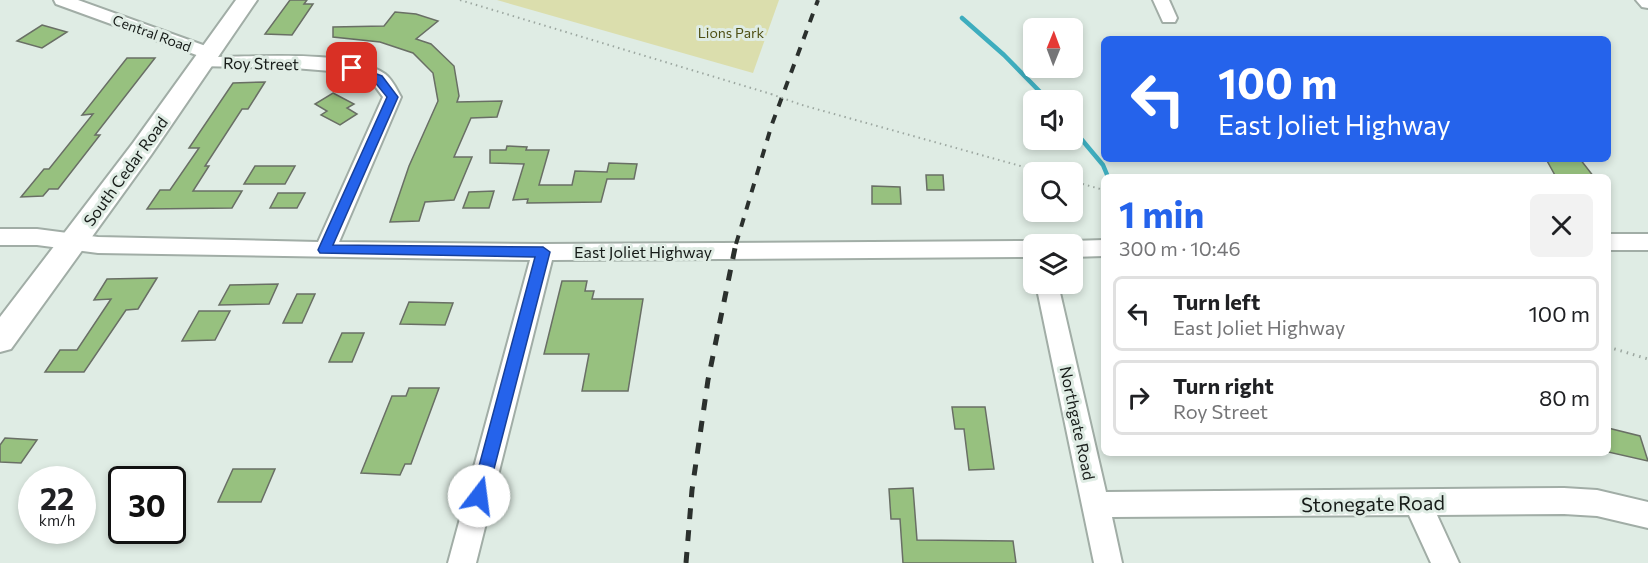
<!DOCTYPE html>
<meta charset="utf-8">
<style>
:root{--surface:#fff;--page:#f2f2f2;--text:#202124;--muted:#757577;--line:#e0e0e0;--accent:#2563eb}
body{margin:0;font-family:Commissioner,sans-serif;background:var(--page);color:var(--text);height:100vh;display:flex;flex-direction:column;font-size:22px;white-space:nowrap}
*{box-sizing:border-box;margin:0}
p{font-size:20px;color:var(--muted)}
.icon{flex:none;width:33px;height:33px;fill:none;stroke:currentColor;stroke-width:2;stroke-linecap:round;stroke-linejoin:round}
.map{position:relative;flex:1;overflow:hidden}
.panel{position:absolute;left:1101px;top:174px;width:510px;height:282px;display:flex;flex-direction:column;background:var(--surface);border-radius:9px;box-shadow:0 3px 9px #0003}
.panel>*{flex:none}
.banner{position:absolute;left:1101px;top:36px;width:510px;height:126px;border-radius:9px;box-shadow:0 3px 9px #0003;background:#2563eb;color:#fff;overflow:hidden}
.needle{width:39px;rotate:1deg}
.controls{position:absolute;left:1023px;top:18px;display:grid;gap:12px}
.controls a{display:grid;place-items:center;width:60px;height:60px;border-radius:9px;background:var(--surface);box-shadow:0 3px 9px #0003;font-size:30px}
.speed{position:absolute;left:18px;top:466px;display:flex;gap:12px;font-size:30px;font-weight:700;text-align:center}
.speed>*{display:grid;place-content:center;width:78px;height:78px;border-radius:50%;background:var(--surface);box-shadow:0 3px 9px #0003;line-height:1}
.speed small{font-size:15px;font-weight:400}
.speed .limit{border:3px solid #111;border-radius:9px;background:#fff;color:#111}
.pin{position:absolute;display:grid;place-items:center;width:51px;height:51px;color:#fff;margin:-26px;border-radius:12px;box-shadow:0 3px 9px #0006}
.me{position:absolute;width:66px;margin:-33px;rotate:15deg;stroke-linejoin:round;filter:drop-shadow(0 0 4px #0008)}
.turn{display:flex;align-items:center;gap:21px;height:126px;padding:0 18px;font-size:27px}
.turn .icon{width:78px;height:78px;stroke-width:2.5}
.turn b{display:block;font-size:42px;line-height:51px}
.round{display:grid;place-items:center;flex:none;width:63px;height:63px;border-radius:9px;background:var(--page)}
.overview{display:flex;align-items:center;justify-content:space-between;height:102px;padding:0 18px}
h1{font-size:36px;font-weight:700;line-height:45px;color:var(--accent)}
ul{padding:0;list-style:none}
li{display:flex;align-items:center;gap:18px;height:75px;margin:0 12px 9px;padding:0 6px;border:3px solid var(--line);border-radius:9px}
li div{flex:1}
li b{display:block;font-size:22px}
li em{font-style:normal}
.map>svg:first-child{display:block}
.green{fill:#dbdead}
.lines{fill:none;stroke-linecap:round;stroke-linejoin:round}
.stream{stroke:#3eadbe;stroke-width:4.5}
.building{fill:#97c17f;stroke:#696f65;stroke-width:1.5}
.minor-casing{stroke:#a1ada6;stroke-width:4}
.major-casing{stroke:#a1ada6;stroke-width:4}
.path-far1{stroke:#9ca7a0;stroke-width:2;stroke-dasharray:1.5 4;stroke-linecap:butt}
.path{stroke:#9ca7a0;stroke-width:3;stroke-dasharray:1.5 5;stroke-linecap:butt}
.minor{fill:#fff;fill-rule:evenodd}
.major{fill:#fff;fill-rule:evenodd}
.rail-far1{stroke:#2b302d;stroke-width:4;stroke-dasharray:9 9;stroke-linecap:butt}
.rail{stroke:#2b302d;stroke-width:5;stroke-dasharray:11 11;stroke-linecap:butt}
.path-bridge{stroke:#9ca7a0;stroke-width:2;stroke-dasharray:1.5 4;stroke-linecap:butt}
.route{fill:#2563eb;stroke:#184099;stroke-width:1.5}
.labels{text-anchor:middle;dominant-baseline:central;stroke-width:6;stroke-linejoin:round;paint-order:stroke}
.far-park-label{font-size:14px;fill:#4f5015;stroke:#dfece4}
.far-street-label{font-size:14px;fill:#161b18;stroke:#dfece4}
.street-label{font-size:16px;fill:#161b18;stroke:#dfece4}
.near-street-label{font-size:20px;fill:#161b18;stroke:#dfece4}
</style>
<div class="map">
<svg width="1648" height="563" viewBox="0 0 1648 563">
<rect width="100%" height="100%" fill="#dfece4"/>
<path class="green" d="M497,0h282l-26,73z"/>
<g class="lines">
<g class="stream">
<path d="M962,18l42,37 44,45"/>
<path d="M1072,128l31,37 5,12"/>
</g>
</g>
<g class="building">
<path d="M290,0h17l-3,4h9l-21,31 -27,-1z"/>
<path d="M395,12l21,2 22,7 -22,18 15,5 23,22 5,30 -2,6 45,-1 -5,16 -26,1 -17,39h18l-18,43 -29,2 -6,19 -29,1 19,-56 29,-65 -5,-28 -20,-20 -33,-11 -47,-5v-10l51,-1z"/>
<path d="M42,25l25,7 -25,16 -25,-7z"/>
<path d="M127,58h28l-60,77h5l-42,54h-9l-6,7 -22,1 23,-28h5l44,-55 -11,1z"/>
<path d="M265,82l-17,27h-6l-37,57h4l-16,25h49l-10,17 -85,1 13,-19h10l29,-42h-10l44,-65z"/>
<path d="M333,93l21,11 -7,4 10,6 -17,11 -19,-10 6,-4 -12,-7z"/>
<path d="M507,146l20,1 -1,3h23l-10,35h33l3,-14 32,1 2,-9 28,1 -3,15h-27l-6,23 -74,1 1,-4 -15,1 11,-36 -34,-1v-13h16z"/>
<path d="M1546,159h34l14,18h-38z"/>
<path d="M255,166h40l-10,18h-41z"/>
<path d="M926,175h17l1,15h-17z"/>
<path d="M872,186l28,1 1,17h-29z"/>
<path d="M494,191l-5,17h-26l6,-16z"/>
<path d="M278,193h27l-8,15h-27z"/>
<path d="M157,278l-19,31 -12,1 -42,62h-39l15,-22h17l34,-51 -17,1 13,-21z"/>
<path d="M562,281h25l-2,10h9l-2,8h51l-15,92h-46l7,-37h-45z"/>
<path d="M278,284l-9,20 -50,1 11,-20z"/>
<path d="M297,294h18l-13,29h-19z"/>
<path d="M409,302l44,1 -8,22 -45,-1z"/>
<path d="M199,311h31l-15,29 -33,1z"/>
<path d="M342,333h22l-12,29h-23z"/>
<path d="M409,388h30l-28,76h-6l-5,11 -39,-2 31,-77h14z"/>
<path d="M952,407h33l9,62 -25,1 -5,-41h-9z"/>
<path d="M1608,428l32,8 8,25 -40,-9z"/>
<path d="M5,438l32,2 -16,23 -21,-1v-17z"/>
<path d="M233,469h42l-14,33h-43z"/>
<path d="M913,488l4,52 96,1 3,22h-113l-3,-44h-9l-2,-30z"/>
</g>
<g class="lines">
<g class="minor-casing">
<g id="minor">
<path d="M54,0h24l136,49 3,4 -3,4c44,0 135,-8 171,17 7,5 12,16 16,23l-62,145 204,2 491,-3 8,3h-8v13l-482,3 -76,303h-28l82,-303 -432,-7 -61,-8h-37v-16h37l61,8 220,5 65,-145 -11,-15 -29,-10 -49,-4 -97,-2 -3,-4 8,-5 -146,-53z"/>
<path d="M1153,0h16l8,18 -2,4h-12z"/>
<path d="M1636,0h12v8l-6,-1z"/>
<rect x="1608" y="234" width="40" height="16"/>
<path d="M1104,240v16l-32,1v-13h-8l8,-3z"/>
<path d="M1036,284h22l48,208 458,-4 33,2 51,12v26l-51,-12 -33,-2 -127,1 22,48h-28l-22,-48 -297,2 10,46h-28z"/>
</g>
</g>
<g class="major-casing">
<path id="major" d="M236,0h21l-106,155 -140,194 -11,3v-35l133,-174z"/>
</g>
<g class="path-far1">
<path d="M460,0l311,94"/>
<path d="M802,105l240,67"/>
<path d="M1072,181l32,9"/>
</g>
<path class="path" d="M1608,347l40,12"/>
<use href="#minor" class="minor"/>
<use href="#major" class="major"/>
<path class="rail-far1" d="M736,244l36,-120 46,-124"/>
<path class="rail" d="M686,563l6,-73 16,-110 28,-137"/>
<path class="path-bridge" d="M771,94l31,11"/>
</g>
<path class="route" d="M352,65l30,11 16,21 -65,148 210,2 7,5 -63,244 -2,6 -6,2 -6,-2 -2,-6 64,-239 -215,-4 -2,-3 69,-153 -13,-16 -26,-11v-4z"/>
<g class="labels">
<g class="far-park-label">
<text x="731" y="32">Lions Park</text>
</g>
<g class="far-street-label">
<text transform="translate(152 33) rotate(20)">Central Road</text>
</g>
<g class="street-label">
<text transform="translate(261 63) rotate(1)">Roy Street</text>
<text transform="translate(125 171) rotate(-54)">South Cedar Road</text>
<text x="643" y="251">East Joliet Highway</text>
<text transform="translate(1078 423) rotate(78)">Northgate Road</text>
</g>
<g class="near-street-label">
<text transform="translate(1373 503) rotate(-1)">Stonegate Road</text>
</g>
</g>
</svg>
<div class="controls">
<a><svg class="needle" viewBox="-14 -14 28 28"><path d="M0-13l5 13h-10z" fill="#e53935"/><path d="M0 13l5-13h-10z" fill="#757577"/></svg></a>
<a><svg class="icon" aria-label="sound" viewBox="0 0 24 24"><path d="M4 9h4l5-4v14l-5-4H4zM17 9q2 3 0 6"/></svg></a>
<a><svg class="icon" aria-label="search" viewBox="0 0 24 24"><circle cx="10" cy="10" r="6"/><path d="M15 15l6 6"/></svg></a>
<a><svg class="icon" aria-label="layers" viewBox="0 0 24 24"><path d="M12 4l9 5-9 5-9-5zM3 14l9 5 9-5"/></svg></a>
</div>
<div class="speed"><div>22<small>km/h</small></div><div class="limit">30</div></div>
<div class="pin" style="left:352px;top:68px;background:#d93025"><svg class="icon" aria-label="arrive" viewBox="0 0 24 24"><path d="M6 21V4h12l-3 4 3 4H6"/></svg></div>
<svg class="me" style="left:479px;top:496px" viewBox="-20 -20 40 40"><circle r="19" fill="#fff"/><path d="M0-13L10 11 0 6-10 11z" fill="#2563eb"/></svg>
<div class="banner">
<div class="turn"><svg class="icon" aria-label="left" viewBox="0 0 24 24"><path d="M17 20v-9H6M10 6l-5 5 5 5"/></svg><div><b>100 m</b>East Joliet Highway</div></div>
</div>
<section class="panel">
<div class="overview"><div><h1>1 min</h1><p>300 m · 10:46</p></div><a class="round"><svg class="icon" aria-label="close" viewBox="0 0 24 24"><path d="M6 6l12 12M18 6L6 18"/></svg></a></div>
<ul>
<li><svg class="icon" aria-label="left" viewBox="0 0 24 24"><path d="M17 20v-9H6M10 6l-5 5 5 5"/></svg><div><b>Turn left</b><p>East Joliet Highway</p></div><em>100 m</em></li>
<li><svg class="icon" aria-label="right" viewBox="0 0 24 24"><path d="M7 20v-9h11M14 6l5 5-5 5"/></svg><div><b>Turn right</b><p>Roy Street</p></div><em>80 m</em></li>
</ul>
</section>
</div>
